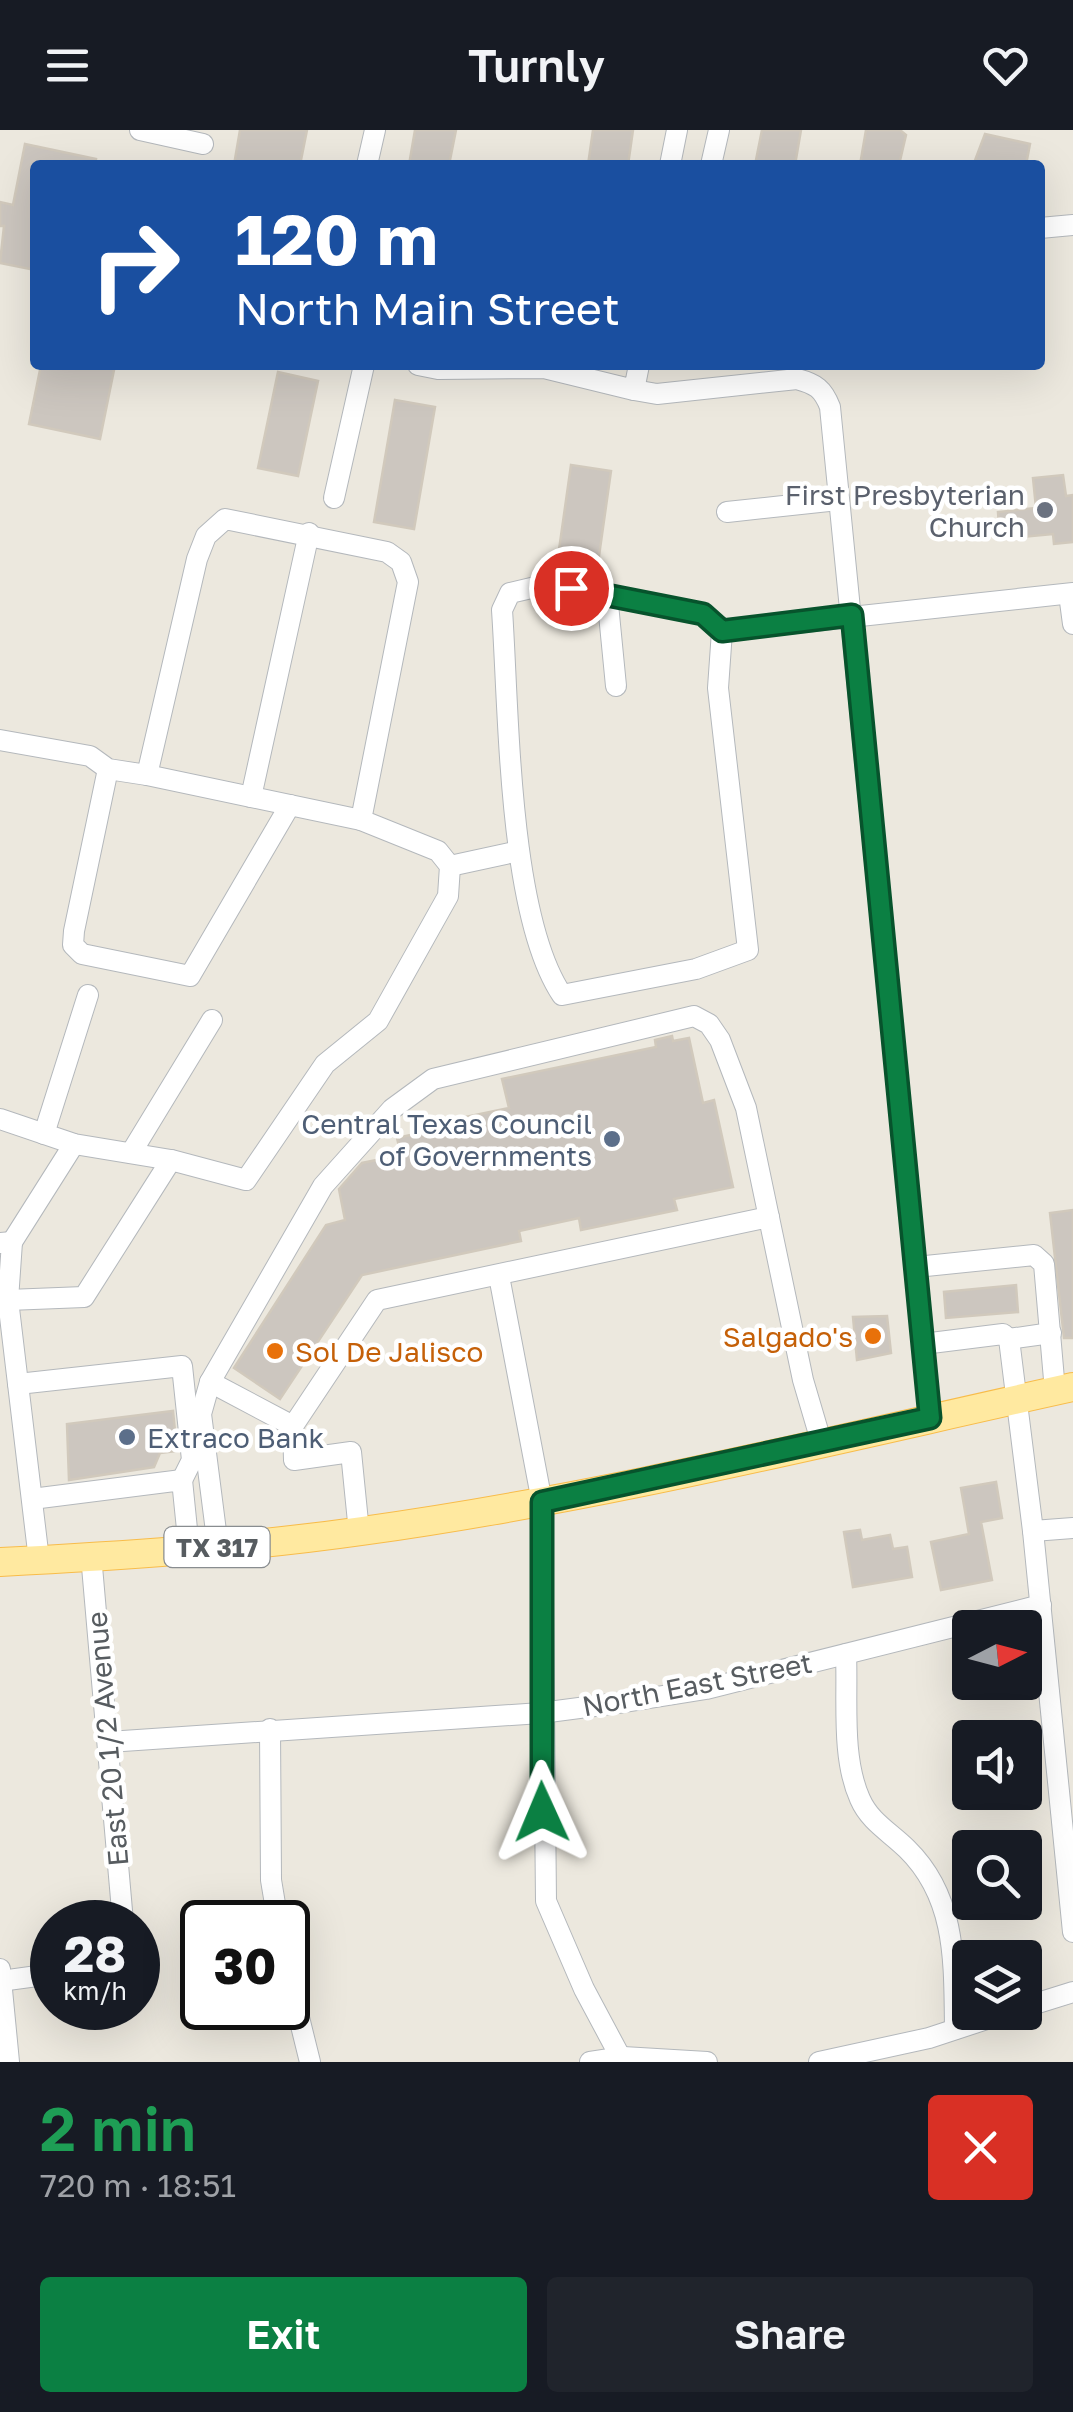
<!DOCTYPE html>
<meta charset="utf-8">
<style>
:root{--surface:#171b24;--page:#20242c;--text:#f1f3f6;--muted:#9ea1a6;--accent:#0b8043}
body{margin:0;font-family:"Golos Text",sans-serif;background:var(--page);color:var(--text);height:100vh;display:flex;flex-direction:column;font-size:38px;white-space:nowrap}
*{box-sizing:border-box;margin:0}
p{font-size:32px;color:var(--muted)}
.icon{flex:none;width:55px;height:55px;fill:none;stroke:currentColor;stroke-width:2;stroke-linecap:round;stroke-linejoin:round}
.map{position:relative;height:1932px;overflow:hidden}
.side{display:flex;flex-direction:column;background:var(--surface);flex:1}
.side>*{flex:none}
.top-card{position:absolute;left:30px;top:30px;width:1015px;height:210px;border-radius:10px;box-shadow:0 10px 40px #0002;background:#1a4fa0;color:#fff;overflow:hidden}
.needle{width:65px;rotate:84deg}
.buttons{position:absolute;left:952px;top:1480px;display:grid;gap:20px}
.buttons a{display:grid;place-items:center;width:90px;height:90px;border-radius:10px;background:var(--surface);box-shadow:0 10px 40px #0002;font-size:50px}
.speed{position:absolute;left:30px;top:1770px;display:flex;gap:20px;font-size:50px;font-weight:700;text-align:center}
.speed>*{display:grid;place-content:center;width:130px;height:130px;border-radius:50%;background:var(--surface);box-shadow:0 10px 40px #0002;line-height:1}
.speed small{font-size:25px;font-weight:400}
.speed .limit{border:5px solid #111;border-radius:15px;background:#fff;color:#111}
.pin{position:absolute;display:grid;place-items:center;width:85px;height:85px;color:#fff;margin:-42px;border:5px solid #fff;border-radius:50%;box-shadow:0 2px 10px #0007}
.me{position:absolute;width:110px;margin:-55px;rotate:359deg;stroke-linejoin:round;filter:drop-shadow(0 0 8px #0008)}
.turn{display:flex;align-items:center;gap:35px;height:210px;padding:0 40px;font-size:45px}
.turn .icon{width:130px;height:130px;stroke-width:2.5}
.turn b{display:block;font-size:70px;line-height:85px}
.round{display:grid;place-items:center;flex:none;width:105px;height:105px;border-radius:10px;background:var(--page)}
.summary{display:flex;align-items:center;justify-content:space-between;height:170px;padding:0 40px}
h1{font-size:60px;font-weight:600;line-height:75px;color:#1e9e55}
.button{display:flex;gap:20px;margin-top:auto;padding:20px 40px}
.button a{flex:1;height:115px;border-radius:10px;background:var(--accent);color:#fff;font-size:40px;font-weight:600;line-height:115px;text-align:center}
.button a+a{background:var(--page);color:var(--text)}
header{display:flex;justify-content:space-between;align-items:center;height:130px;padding:0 40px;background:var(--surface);font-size:45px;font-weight:600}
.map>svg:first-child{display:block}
.building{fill:#ccc6bf;stroke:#d1c9bc;stroke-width:2.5}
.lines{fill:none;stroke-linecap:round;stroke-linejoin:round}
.minor-casing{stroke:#b4b8bc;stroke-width:22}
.major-casing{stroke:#f8bc4a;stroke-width:30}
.minor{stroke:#fff;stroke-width:20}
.major{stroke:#ffe9a0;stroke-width:28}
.route-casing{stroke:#07532c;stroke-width:25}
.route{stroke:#0b8043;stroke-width:18}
.worship-dot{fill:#6b7280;stroke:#fff;stroke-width:4}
.service-dot{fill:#5c6f8a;stroke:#fff;stroke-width:4}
.food-dot{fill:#e8710a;stroke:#fff;stroke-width:4}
.labels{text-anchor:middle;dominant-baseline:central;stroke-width:9;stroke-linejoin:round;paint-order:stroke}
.shield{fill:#fff;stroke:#898d90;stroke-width:2.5}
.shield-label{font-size:25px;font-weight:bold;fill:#575c60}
.worship-label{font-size:28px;fill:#5b616d;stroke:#fff;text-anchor:end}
.service-label{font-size:28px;fill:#4e5e75;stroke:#fff;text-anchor:end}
.food-label{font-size:28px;fill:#c56008;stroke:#fff;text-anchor:end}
.street-label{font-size:28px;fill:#575c60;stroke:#fff}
</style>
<header><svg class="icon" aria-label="menu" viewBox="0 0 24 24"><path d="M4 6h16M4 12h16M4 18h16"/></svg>Turnly<svg class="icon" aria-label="heart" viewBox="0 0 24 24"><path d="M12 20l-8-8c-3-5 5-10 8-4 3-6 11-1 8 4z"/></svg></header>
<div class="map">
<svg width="1073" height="1932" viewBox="0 0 1073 1932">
<rect width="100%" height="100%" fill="#ece8de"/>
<g class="building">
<path d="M240,0h67l-7,35h-66z"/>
<path d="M415,0h41l-7,35h-40z"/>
<path d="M593,0h40l-5,35h-40z"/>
<path d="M762,0h39l-6,35h-40z"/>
<path d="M866,0h34l6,5 -7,30h-39z"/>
<path d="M985,4l45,10 -4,21 -52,-2z"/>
<path d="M25,14l71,15 -1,6h-60v105l-35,-7 4,-37h-4v-24l13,3z"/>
<path d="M41,235h74l-15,74 -71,-15z"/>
<path d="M278,242l40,9 -20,95 -40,-8z"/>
<path d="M395,270l40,7 -21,122 -40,-7z"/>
<path d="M571,335l40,6 -13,92 -40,-6z"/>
<path d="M1063,345l3,21 7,-1v47l-19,2 -1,-10 -53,5 -2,-27 38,-4 -3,-30z"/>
<path d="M672,906l1,5 16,-3 14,65 11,-3 19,87 -59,12 3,11 -96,20 -2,-12 -60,13 2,10 -159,34 -82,124 -46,-31 92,-143 19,-5 -6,-31 23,-26 39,-8 -4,-17 36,-8 -1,-6 77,-16 -7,-29 154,-32 -1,-7z"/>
<path d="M1073,1080v128h-9l-14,-125z"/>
<path d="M1016,1155l2,27 -72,6 -2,-26z"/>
<path d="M887,1186l4,37 -34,7 -4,-43z"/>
<path d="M173,1281l4,40 -17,2 -6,14 -85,13 -2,-56z"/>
<path d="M996,1352l6,36 -21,4 11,58 -51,10 -10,-48 38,-8 -8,-46z"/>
<path d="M860,1400l2,10 28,-5 3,14 14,-2 5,30 -59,10 -9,-55z"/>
</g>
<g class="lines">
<g class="minor-casing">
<g id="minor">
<path d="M140,0l63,14"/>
<path d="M367,35l8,-35"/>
<path d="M670,35l7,-35"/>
<path d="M711,35l8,-35"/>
<path d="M1040,98l33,-3"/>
<path d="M418,235l20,4 106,-1 90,22 5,-25"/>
<path d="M634,260l23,4 140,-15c19,5 26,10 33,28l100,1011"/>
<path d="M334,368l30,-133"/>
<path d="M727,382l111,-12"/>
<path d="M607,464l9,92"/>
<path d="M1069,464l4,30"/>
<path d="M722,501l-19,-17 -159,-29 -34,8 -8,17c7,100 6,305 60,385l134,-26 52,-19 -30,-262 4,-57 351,-38"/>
<path d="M0,610l90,16 18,13 39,6 50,-216 9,-23 19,-17 162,33 14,10 7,20 -47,238 77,31 12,15 -2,30 -70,125 -53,43 -79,116 -75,-20 -87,137 -76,3"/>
<path d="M108,639l-34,162 -1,14 9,9 108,22 100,-171"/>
<path d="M147,645l214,45"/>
<path d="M251,667l58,-264"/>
<path d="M450,736l69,-15"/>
<path d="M0,989l74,25 97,16"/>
<path d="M44,1004l44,-139"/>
<path d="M131,1023l81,-133"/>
<path d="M12,1112l62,-98"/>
<path d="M0,1113l12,-1 -4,58 31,260"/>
<path d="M916,1137l118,-12 10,9 11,127"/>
<path d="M499,1146l43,226 4,399 38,88 39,73"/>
<path d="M1009,1209l42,-6"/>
<path d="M923,1214l80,-10 6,5 24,192 40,401"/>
<path d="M210,1252l83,44"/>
<path d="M18,1254l164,-18 10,94 -10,20"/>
<path d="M32,1369l150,-19 7,69"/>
<path d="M1033,1401l40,-3"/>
<path d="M359,1402l-8,-80 -57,8 -1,-34 84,-126 392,-83"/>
<path d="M218,1417l-17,-133 9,-32 113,-196 69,-77 41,-30 261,-63 15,8 11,16 26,68 57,272 18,61"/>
<path d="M91,1425l32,367"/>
<path d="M846,1524c2,45 -5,103 14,145 10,23 30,33 47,50 50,49 47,114 48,180"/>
<path d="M270,1599l1,151 7,42"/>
<path d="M108,1612l433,-29 84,-11 81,-13 335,-84"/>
<path d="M0,1839l9,93"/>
<path d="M288,1843l22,89"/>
<path d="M0,1851l52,-7"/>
<path d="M1025,1877l48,-15"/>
<path d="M590,1932l33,-5 84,5"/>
<path d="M819,1932l110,-24 79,-26"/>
</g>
</g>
<g class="major-casing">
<path id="major" d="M0,1432c120,-6 242,-14 362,-31 239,-33 475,-92 711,-144"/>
</g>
<use href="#minor" class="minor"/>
<use href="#major" class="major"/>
</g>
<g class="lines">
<g class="route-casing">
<path id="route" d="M542,1682v-310l388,-84 -78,-803 -130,16 -19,-17 -132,-26"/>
</g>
<use href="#route" class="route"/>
</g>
<circle class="worship-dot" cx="1045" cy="380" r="10"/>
<g class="service-dot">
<circle cx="612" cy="1009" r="10"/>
<circle cx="127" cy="1307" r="10"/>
</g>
<g class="food-dot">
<circle cx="873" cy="1206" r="10"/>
<circle cx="275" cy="1221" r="10"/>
</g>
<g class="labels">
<rect class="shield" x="164.5" y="1397" width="105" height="40" rx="8"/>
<g class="shield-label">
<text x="217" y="1417">TX 317</text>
</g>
<g class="worship-label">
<text x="1025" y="364">First Presbyterian<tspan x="1025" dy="32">Church</tspan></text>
</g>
<g class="service-label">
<text x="592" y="993">Central Texas Council<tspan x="592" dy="32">of Governments</tspan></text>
<text x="147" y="1307" text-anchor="start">Extraco Bank</text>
</g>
<g class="food-label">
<text x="853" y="1206">Salgado's</text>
<text x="295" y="1221" text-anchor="start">Sol De Jalisco</text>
</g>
<g class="street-label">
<text transform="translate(697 1554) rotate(-11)">North East Street</text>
<text transform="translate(107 1609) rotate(-95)">East 20 1/2 Avenue</text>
</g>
</g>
</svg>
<div class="buttons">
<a><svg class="needle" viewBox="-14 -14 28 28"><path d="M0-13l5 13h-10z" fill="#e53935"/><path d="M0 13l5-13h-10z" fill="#9ea1a6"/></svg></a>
<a><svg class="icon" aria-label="sound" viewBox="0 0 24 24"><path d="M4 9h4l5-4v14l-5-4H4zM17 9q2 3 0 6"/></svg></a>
<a><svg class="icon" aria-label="search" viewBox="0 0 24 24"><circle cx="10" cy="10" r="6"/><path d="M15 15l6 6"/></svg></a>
<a><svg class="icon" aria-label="layers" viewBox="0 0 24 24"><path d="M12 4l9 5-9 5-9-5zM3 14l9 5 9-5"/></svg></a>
</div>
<div class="speed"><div>28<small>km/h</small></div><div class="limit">30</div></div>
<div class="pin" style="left:571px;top:458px;background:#d93025"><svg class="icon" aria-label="arrive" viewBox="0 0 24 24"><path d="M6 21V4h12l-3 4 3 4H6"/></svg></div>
<svg class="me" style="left:542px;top:1682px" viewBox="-20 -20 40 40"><path d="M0-17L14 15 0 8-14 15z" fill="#0b8043" stroke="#fff" stroke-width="4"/></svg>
<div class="top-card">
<div class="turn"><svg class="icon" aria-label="right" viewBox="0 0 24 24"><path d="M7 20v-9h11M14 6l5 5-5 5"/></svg><div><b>120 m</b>North Main Street</div></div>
</div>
</div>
<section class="side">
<div class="summary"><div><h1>2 min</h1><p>720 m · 18:51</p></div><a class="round" style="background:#d93025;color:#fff"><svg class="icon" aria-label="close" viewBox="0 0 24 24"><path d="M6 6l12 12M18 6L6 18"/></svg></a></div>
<div class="button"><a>Exit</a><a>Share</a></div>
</section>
